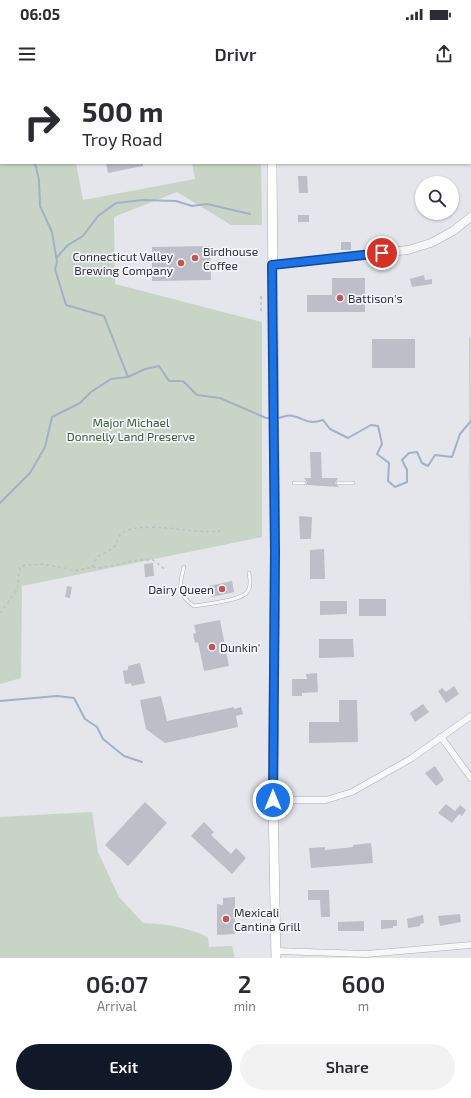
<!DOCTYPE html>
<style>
:root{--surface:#fff;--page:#f2f2f3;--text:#2b2b33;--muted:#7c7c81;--accent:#111827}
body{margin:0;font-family:"Exo 2",sans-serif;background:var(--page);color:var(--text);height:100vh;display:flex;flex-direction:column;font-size:15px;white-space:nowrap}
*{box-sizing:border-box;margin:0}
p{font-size:13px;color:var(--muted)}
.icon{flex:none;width:22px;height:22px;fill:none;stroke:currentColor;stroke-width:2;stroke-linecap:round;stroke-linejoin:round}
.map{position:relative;height:878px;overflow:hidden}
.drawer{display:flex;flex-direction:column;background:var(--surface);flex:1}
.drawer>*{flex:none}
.top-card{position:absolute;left:0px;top:0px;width:471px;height:84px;box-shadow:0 1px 3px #0004;background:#fff;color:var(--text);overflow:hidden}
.controls{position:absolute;left:415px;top:96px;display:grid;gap:8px}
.controls a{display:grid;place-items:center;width:44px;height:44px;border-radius:50%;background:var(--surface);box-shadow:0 1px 3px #0004;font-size:20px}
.pin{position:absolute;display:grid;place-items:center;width:34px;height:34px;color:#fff;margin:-17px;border:2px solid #fff;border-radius:50%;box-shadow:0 1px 4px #0007}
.me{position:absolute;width:44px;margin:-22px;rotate:0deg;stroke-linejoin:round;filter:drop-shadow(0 0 3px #0008)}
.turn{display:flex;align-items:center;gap:14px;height:84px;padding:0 16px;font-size:18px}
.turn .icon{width:52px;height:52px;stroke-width:2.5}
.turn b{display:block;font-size:28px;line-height:34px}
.eta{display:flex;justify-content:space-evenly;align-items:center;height:68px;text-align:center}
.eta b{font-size:24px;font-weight:600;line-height:28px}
.button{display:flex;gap:8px;margin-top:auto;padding:8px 16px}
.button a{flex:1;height:46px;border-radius:24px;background:var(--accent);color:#fff;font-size:16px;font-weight:600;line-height:46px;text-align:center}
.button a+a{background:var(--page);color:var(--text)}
.status{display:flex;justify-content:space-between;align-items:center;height:28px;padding:0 20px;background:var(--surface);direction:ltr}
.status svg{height:11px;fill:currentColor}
header{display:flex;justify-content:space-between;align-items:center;height:52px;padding:0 16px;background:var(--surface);font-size:18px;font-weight:600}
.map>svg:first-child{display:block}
.green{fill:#c8d4c6}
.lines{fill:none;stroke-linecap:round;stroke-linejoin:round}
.stream{stroke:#a2b0c8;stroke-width:2}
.building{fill:#bcbfc7}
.service-casing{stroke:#a9acb5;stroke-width:4}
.minor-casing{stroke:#a9acb5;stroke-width:7}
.tertiary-casing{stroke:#a9acb5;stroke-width:9}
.secondary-casing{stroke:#a9acb5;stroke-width:10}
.path{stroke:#bec0c6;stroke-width:1.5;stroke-dasharray:3 3;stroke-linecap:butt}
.service{stroke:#f7f7f9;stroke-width:3}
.minor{stroke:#f7f7f9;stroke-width:6}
.tertiary{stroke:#f7f7f9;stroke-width:8}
.secondary{stroke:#fff;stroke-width:9}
.route-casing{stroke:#114b97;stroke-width:10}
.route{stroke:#1a73e8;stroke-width:7}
.poi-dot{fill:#c65356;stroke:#f4f5f8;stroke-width:1.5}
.labels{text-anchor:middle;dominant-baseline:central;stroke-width:3.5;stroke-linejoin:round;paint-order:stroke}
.poi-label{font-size:12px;fill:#2d3242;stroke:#f4f5f8;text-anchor:start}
.park-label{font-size:12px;fill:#3d5d3b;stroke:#f4f5f8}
</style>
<div class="status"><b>06:05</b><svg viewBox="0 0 49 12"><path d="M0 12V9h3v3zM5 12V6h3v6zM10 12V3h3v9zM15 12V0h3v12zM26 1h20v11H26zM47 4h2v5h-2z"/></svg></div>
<header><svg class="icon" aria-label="menu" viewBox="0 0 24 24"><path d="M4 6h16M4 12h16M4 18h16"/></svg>Drivr<svg class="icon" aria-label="share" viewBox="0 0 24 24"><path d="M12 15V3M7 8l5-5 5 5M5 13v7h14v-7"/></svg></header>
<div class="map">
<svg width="471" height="878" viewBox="0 0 471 878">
<rect width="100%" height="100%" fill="#e4e6eb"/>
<g class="green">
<path d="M0,29l1,54h75l7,37 112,-21 -3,-16h69l1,62h-31l-54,-33 -63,25 1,67 147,38v215l-240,49 -1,92 -21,6z"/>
<path d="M469,256l2,3 -1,310z"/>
<path d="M92,732l6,40 21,45 24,26c24,1 43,4 65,14l1,10 23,-1 3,12h-235v-141z"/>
</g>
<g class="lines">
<g class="stream">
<path d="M35,83l4,17 1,26 12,26 5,30 -2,7 11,36 38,11 24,61"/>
<path d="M57,177l11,-12 15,-9 15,-20 18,-13 27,-3 33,1 16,5 15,-2 43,10"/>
<path d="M277,338c5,0 11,-4 16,-2 13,3 14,9 30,4l7,9 18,9 23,-13 7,1 4,18 -5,10 12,9 -1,18 7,6 12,-5v-12l-5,-10 7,-7 8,-1 5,11 6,3 7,-11 17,2 8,-23 11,-13"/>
<path d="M0,423l30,-30 15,-26 7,-30 28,-14 11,-11 20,-13 17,-2 17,-8 14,-3 10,15h14l14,14 23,3 46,20h4"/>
<path d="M0,621l57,-5 17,2 11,21 12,8 6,12 21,17 18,6"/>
</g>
</g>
<g class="building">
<path d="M106,83h37v3l-35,7z"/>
<path d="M298,96h9l1,17h-9z"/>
<rect x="298" y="135" width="11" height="7"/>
<rect x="341" y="162" width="10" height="8"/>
<path d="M210,166l1,34 -59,1v-34z"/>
<path d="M424,195l1,5 7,-1v5l-20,3 -2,-8z"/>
<path d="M332,198h33v34h-58v-17h25z"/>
<rect x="372" y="259" width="43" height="29"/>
<path d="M310,372h11l1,26h16l-3,5 4,4 -33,-2 1,-3 -3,-4h7z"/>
<path d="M299,436l13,1 -1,22h-11z"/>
<path d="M324,469l1,30h-15v-29z"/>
<path d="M153,483l1,13 -9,1 -1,-13z"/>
<path d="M232,501l2,11 -22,5 -3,-11z"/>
<path d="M67,506l5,1 -2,11 -5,-1z"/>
<rect x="359" y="519" width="27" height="17"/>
<path d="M320,521h27v13l-27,1z"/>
<path d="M220,540l9,46 -25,5 -6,-29 -3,1 -2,-9 3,-1 -2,-8z"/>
<path d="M319,559h34l1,18 -35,1z"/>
<path d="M140,583l5,20 -13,3 -1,-3 -6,1 -2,-13 5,-1v-4z"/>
<path d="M317,593l1,19 -16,1v3h-10v-17h15l-1,-5z"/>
<path d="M454,606l5,8 -13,9 -8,-12 4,-3 4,4z"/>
<path d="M161,616l6,25 67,-14v2l7,-2 2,7 -7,2 2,11 -73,16 -19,-14 -6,-29z"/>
<path d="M339,620h18l1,42 -49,1v-21h30z"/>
<path d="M423,624l6,8 -14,10 -5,-9z"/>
<path d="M435,686l9,14 -8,6 -11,-13z"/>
<path d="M145,722l22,21 -39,43 -23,-21z"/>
<path d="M446,724l9,7 5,-6 6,5 -4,6 -3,-2 -7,9 -14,-10z"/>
<path d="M204,742l10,10 -3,3 20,19 5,-6 10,10 -14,16 -41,-38z"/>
<path d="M371,763l2,20 -62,5 -2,-20 16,-1v3l28,-3v-2z"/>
<path d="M308,810h21l1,27h-9l-1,-17h-12z"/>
<path d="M235,817v37l-18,1v-31l6,1v-7z"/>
<path d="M460,834l1,8 -21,4 -2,-10z"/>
<path d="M423,835l1,8 -4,1v2l-12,2 -1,-9z"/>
<path d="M381,840h16v6h-4v2l-12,1z"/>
<path d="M364,841v10h-26v-9z"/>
</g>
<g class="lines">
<g class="service-casing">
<g id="service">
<path d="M294,403h10"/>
<path d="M338,403h15"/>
<path d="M184,487c-5,18 -7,28 10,39 11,-2 49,-5 54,-15 3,-5 2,-13 1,-18"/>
</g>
</g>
<g class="minor-casing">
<g id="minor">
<path d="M104,1l5,-1"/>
<path d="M0,21h1"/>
<path d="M441,657l30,41"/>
<path d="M273,720h53l26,-8 60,-34 59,-42"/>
<path d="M276,871l90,3 105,-9"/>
</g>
</g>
<g class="tertiary-casing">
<path id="tertiary" d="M272,185l136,-15 23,-7 22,-12 18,-14"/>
</g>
<g class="secondary-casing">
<g id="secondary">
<path d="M272,0v1"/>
<path d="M272,83l3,388 -2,249 3,158"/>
</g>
</g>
<g class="path">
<path d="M261,216v16"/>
<path d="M92,487c2,-4 4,-8 7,-11 5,-3 12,-5 16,-10 3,-4 2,-9 7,-13 21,-14 73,2 98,-2"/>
<path d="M0,533l17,-23 3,-22 5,-3 20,-1 6,2 10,1 13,4 18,-4 8,1 38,-8h15l13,10"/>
</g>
<use href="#service" class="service"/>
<use href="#minor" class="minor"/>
<use href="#tertiary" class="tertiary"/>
<use href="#secondary" class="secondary"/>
</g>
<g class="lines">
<g class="route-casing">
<path id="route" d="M273,720l2,-249 -3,-286 110,-12"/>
</g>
<use href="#route" class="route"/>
</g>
<g class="poi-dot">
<circle cx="195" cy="178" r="4"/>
<circle cx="181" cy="183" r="4"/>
<circle cx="340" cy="218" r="4"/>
<circle cx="222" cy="509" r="4"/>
<circle cx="212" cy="567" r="4"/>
<circle cx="226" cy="839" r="4"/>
</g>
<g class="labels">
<g class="poi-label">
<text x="203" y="171">Birdhouse<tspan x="203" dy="14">Coffee</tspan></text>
<text x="173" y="176" text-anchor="end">Connecticut Valley<tspan x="173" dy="14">Brewing Company</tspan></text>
<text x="348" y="218">Battison's</text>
<text x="214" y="509" text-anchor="end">Dairy Queen</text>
<text x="220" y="567">Dunkin'</text>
<text x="234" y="832">Mexicali<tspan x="234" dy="14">Cantina Grill</tspan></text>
</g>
<g class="park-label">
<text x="131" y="342">Major Michael<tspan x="131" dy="14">Donnelly Land Preserve</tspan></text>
</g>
</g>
</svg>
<div class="controls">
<a><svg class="icon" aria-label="search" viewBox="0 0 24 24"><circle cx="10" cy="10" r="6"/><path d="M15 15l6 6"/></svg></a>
</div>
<div class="pin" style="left:382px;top:173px;background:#d93025"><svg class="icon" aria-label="arrive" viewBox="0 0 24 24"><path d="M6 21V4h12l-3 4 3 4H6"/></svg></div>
<svg class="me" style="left:273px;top:720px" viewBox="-20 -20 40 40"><circle r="17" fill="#1a73e8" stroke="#fff" stroke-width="3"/><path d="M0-11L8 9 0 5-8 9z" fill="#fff"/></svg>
<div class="top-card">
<div class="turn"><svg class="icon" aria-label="right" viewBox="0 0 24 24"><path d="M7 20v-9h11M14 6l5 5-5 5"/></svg><div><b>500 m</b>Troy Road</div></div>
</div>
</div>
<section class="drawer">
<div class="eta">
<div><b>06:07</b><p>Arrival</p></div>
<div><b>2</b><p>min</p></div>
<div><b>600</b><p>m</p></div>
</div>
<div class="button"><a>Exit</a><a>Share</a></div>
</section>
